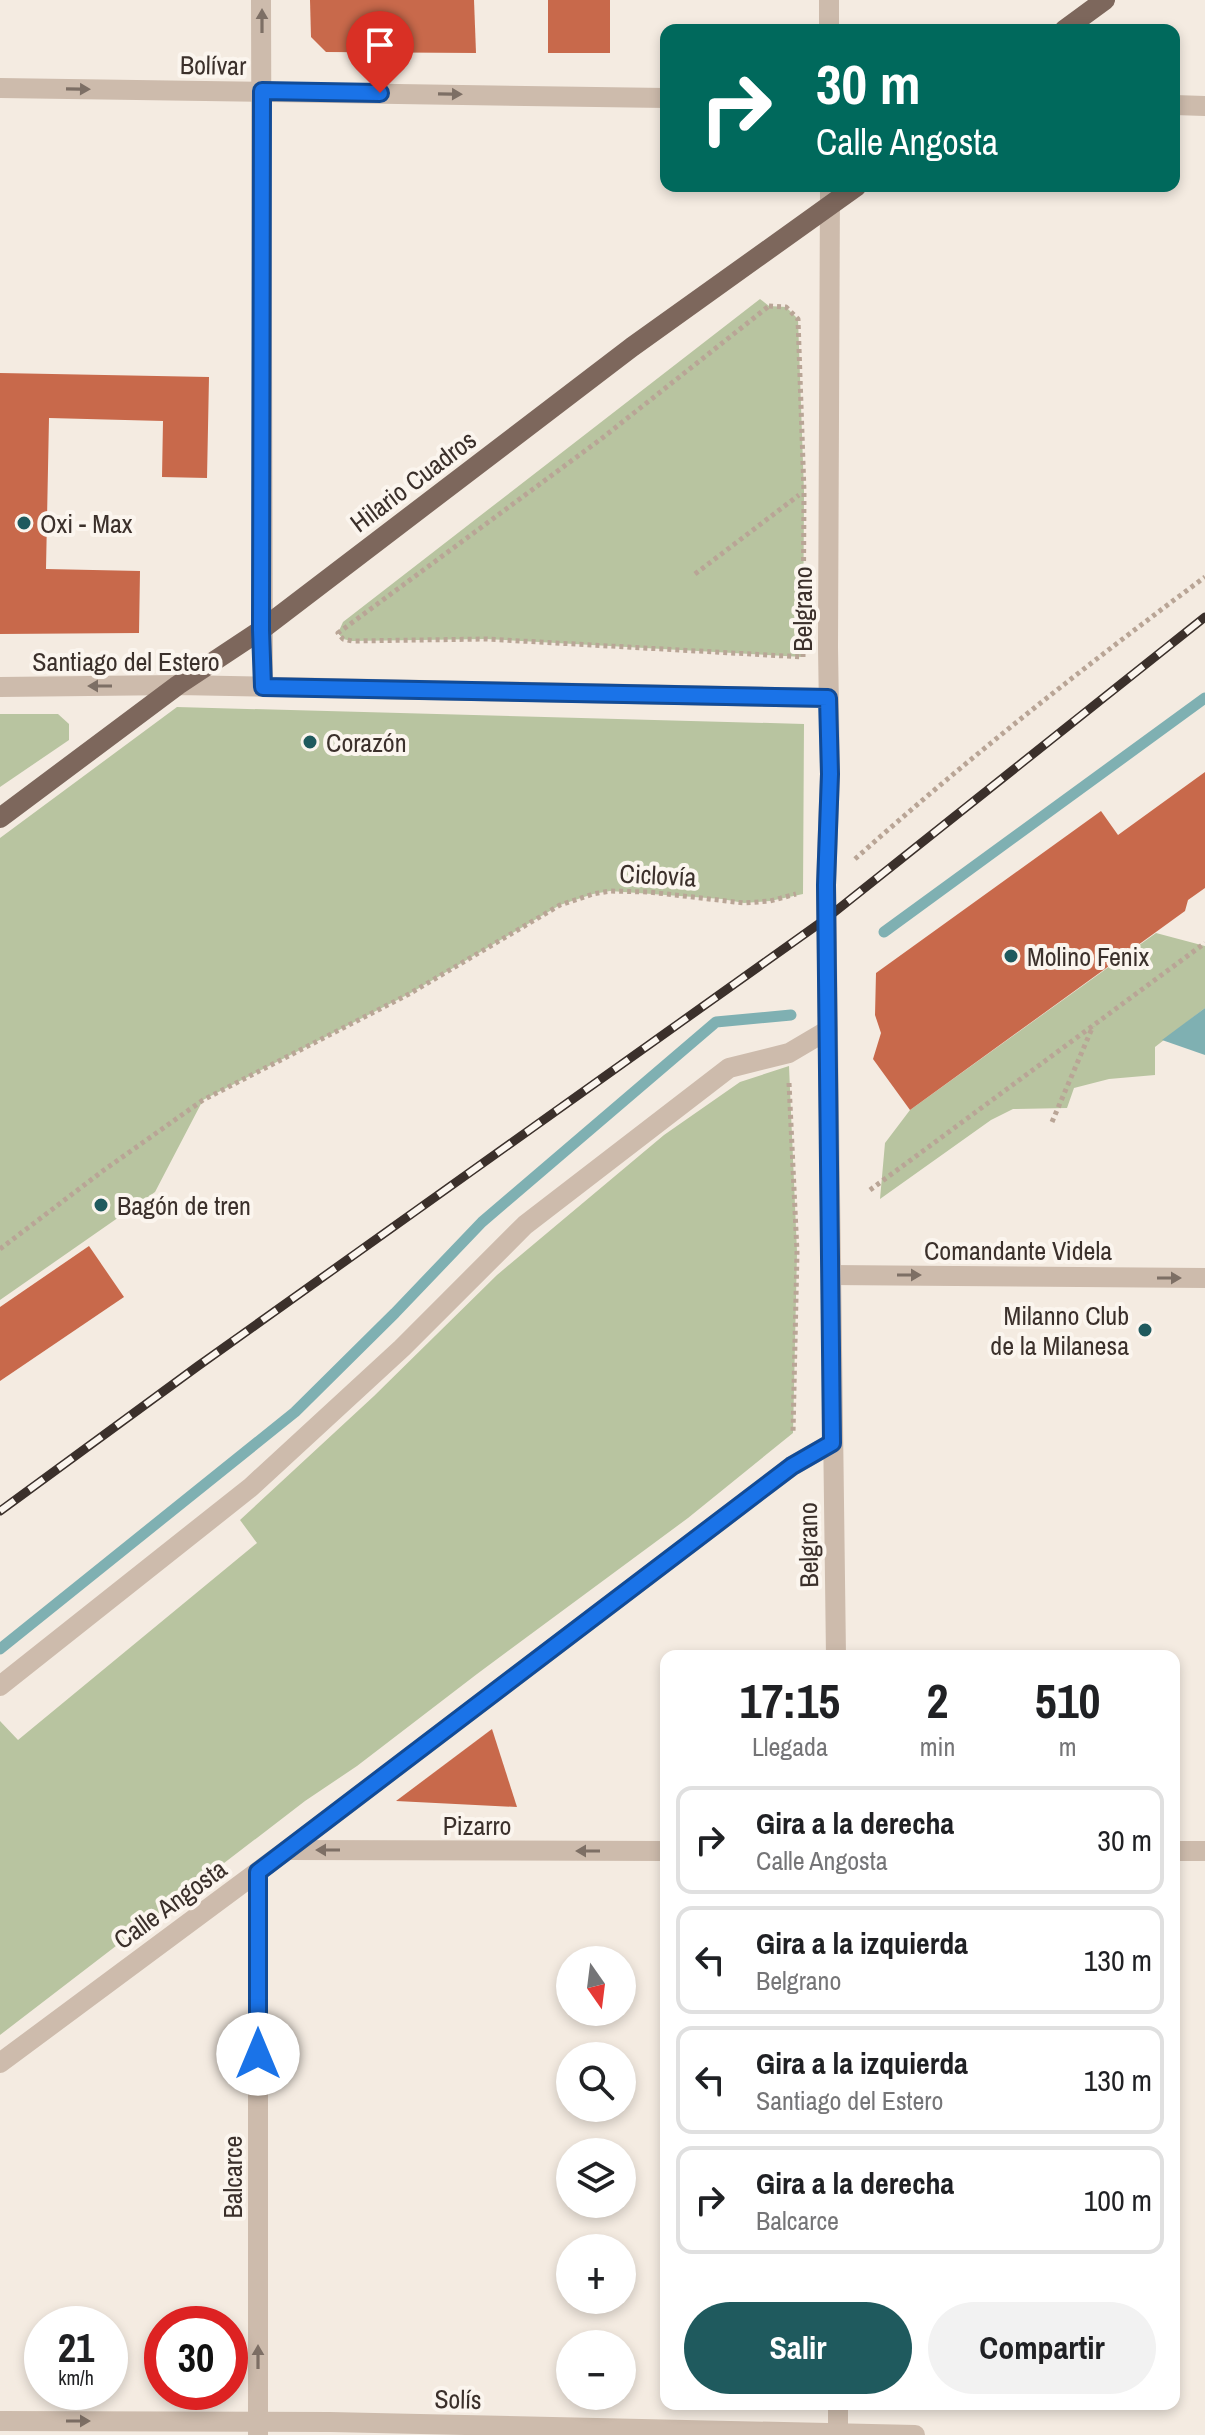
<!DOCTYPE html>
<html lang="es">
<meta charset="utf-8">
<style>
:root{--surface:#fff;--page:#f2f2f2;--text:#202124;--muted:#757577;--line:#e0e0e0;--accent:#1f5a5e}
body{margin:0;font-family:"Archivo Narrow",sans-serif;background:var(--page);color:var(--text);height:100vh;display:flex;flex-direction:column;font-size:30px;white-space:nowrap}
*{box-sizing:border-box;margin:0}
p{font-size:26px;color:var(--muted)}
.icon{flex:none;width:44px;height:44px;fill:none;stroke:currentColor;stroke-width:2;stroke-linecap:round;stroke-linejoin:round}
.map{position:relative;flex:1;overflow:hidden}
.details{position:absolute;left:660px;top:1650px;width:520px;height:760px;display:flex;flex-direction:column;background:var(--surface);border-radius:16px;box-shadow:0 4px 12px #0003}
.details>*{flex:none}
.top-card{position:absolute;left:660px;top:24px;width:520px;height:168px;border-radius:16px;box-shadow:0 4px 12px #0003;background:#00695c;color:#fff;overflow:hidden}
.needle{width:52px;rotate:166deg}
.buttons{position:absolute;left:556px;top:1946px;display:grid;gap:16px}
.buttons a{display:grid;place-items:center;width:80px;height:80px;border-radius:50%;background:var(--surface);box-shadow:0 4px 12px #0003;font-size:40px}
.speed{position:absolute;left:24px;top:2306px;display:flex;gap:16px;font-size:40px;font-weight:700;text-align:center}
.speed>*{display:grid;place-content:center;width:104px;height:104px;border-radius:50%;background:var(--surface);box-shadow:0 4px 12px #0003;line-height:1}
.speed small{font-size:20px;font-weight:400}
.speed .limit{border:12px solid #d22;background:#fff;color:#111}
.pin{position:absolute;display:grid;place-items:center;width:68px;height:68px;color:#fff;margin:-82px -34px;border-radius:50% 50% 50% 0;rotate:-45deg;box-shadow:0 0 8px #0007}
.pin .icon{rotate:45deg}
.me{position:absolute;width:88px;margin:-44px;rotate:0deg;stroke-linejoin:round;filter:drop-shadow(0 0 6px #0008)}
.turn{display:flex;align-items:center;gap:28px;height:168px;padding:0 24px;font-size:36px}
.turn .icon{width:104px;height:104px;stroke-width:2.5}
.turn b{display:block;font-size:56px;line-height:68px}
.eta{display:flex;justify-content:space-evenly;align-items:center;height:136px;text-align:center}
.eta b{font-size:48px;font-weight:700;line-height:56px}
.primary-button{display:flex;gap:16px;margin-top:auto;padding:16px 24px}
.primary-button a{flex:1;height:92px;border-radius:48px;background:var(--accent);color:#fff;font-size:32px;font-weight:700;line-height:92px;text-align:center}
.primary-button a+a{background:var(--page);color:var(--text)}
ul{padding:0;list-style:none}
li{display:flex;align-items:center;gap:24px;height:108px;margin:0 16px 12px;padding:0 8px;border:4px solid var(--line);border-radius:16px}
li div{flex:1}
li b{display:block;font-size:30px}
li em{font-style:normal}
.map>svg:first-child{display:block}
.green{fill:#b8c4a0}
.water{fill:#7fb0b2}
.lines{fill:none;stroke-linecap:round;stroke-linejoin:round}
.stream{stroke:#7fb0b2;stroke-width:11}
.building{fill:#c8694b}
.path{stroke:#b9a596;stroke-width:5;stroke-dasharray:4 4;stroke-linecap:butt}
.lane{stroke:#cdbbac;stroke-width:20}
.street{stroke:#cdbbac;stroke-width:20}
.primary{stroke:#7d675c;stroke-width:20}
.rail-casing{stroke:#3b302b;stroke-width:9}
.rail{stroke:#fbf5ee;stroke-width:6;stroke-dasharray:18;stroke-linecap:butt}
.oneway{fill:#7d6f65}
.route-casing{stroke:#114b97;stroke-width:20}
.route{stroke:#1a73e8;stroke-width:14}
.poi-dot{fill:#1f5a5e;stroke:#fbf5ee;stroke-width:3}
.labels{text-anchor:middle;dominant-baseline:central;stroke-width:8;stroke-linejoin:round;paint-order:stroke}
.street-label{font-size:26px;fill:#3b302b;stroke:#fbf5ee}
.poi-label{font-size:26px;fill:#3b302b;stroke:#fbf5ee;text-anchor:start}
</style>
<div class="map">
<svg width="1205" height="2435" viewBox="0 0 1205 2435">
<rect width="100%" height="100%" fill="#f4ebe1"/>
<g class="green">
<path d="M760,299l9,7 17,1 12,12 6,173 -1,165 -317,-18 -134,2 -9,-2 -5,-6 5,-11z"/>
<path d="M177,707l627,17 -1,170 -33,7 -26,2 -22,-4 -112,-8 -17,3 -33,11 -151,89 -206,106 -48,92 -155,108v-462z"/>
<path d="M0,714h58l11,10v16l-69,47z"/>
<path d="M1156,933l49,13v62l-50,39v28l-46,4 -35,9 -7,20 -54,1 -22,11 -111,79 5,-56 25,-33z"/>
<path d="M789,1066l8,186 -4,181 -105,85 -211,156 -120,92 -52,35 -305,234v-314l18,19 239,-197 -17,-23 134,-124 123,-121 167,-140 76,-53z"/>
</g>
<path class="water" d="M1205,1008v47l-43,-15z"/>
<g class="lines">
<g class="stream">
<path d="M884,932l321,-234"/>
<path d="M0,1649l295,-237 100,-99 87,-91 234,-200 75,-7"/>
</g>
</g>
<g class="building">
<path d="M310,0h164l2,53 -150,-1 -15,-15z"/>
<rect x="548" y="0" width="62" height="53"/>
<path d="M0,373l209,4 -2,101 -45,-1 1,-56 -114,-3 -3,151 94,2 -1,62 -139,1z"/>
<path d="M1205,772v116l-17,12 -3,11 -275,199 -37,-51 8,-26 -6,-18 1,-42 225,-162 17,24z"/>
<path d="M89,1246l35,51 -124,84v-74z"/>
<path d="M492,1729l25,78 -121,-6z"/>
</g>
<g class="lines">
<g class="path">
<path d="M769,306l17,1 12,12 6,173 -1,165 -317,-18 -134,2 -9,-2 -5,-6 263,-194z"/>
<path d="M695,574l104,-79"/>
<path d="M855,859c112,-100 230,-193 350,-282"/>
<path d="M789,1083l8,169 -4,181"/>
<path d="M1052,1122l41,-96"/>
<path d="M870,1190l335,-247"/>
<path d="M0,1249l104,-79 99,-70 206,-106 151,-89 33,-11 17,-3 39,1 95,11 26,-2 26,-7"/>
</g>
<path class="lane" d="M0,1686l251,-199 151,-139 123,-123 204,-157 60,-15 39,-23"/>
<g class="street">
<path d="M261,0l2,687"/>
<path d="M829,0v30"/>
<path d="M0,88l666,10"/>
<path d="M1174,105l31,1"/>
<path d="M830,186l-2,461 2,127 -4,111 10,771"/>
<path d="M0,687l178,-2 650,13"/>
<path d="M831,1275l374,3"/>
<path d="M287,1850l379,1"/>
<path d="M1174,1851h31"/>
<path d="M0,2063l287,-213 505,-384 40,-23"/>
<path d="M838,2404v31"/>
<path d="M0,2421l330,1 585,13"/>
<path d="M258,2435v-563"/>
</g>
<g class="primary">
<path d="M1064,30l41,-30"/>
<path d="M0,818l178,-133 83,-55 371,-283 225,-161"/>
</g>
<g class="rail-casing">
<path id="rail" d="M0,1511l198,-145 629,-448 378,-301"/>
</g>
<use href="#rail" class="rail"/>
</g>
<defs><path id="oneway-solid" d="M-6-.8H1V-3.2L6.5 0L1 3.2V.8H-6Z" transform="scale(2)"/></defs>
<g class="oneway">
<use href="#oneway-solid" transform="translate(262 21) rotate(-90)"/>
<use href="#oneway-solid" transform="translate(78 89) rotate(1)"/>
<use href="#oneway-solid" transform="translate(450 94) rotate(1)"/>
<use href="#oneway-solid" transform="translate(100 686) rotate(180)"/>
<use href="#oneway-solid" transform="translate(909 1275)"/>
<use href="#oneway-solid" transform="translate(1169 1278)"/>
<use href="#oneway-solid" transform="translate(328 1850) rotate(-180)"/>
<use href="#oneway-solid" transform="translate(588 1851) rotate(-180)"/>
<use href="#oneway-solid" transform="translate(258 2357) rotate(-90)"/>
<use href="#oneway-solid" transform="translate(78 2421)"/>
</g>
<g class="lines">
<g class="route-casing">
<path id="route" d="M258,2054v-182l534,-406 40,-23 -6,-558 4,-111 -2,-76 -565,-11 -2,-57 1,-539 118,2"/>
</g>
<use href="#route" class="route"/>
</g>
<g class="poi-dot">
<circle cx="24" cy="523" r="8"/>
<circle cx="310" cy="742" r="8"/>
<circle cx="1011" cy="956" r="8"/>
<circle cx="101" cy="1205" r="8"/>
<circle cx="1145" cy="1330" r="8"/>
</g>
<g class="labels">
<g class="street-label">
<text transform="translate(213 65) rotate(1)">Bolívar</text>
<text transform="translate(413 481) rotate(-37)">Hilario Cuadros</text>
<text transform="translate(802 609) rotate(-90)">Belgrano</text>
<text x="126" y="661">Santiago del Estero</text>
<text transform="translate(658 875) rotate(3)">Ciclovía</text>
<text x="1018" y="1250">Comandante Videla</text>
<text transform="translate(808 1545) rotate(-91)">Belgrano</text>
<text x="477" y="1825">Pizarro</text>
<text transform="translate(170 1904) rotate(-36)">Calle Angosta</text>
<text transform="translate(232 2177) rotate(-90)">Balcarce</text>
<text transform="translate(458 2399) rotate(1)">Solís</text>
</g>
<g class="poi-label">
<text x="40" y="523">Oxi - Max</text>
<text x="326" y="742">Corazón</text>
<text x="1027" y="956">Molino Fenix</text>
<text x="117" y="1205">Bagón de tren</text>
<text x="1129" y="1315" text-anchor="end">Milanno Club<tspan x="1129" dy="30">de la Milanesa</tspan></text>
</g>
</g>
</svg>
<div class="buttons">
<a><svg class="needle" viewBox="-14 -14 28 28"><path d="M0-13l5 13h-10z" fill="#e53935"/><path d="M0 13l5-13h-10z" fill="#757577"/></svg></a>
<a><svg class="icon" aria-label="search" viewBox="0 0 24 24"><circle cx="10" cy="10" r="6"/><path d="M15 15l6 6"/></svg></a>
<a><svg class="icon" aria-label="layers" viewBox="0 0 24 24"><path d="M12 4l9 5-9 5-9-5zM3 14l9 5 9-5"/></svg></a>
<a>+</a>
<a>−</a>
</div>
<div class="speed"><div>21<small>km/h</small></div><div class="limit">30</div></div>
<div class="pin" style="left:380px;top:93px;background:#d93025"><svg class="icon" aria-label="arrive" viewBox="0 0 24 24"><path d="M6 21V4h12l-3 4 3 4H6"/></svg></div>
<svg class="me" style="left:258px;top:2054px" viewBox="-20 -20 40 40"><circle r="19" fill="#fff"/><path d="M0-13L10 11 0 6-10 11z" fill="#1a73e8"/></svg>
<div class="top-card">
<div class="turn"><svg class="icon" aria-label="right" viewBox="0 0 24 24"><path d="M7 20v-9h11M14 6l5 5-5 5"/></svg><div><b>30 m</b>Calle Angosta</div></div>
</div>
<section class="details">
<div class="eta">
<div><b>17:15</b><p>Llegada</p></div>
<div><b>2</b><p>min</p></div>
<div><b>510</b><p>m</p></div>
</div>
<ul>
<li><svg class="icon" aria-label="right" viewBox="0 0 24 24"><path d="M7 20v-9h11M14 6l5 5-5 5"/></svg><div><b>Gira a la derecha</b><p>Calle Angosta</p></div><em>30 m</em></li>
<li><svg class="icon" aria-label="left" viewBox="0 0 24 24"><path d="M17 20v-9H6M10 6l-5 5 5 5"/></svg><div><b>Gira a la izquierda</b><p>Belgrano</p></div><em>130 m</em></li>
<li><svg class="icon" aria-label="left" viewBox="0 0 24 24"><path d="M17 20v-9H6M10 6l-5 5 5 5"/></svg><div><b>Gira a la izquierda</b><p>Santiago del Estero</p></div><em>130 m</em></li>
<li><svg class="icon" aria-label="right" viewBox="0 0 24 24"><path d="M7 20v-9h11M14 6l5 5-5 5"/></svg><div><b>Gira a la derecha</b><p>Balcarce</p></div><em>100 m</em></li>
</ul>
<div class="primary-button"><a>Salir</a><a>Compartir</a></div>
</section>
</div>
